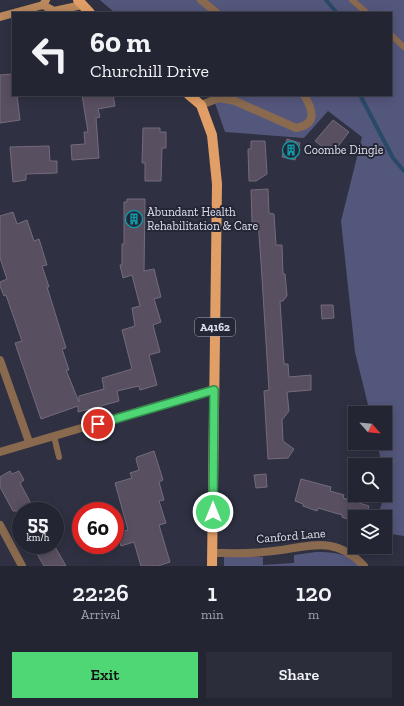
<!DOCTYPE html>
<style>
:root{--surface:#232532;--page:#2b2d3a;--text:#f1f3f6;--muted:#a3a5ac;--line:#40424d;--accent:#4fd675}
body{margin:0;font-family:"Zilla Slab",serif;background:var(--page);color:var(--text);height:100vh;display:flex;flex-direction:column;font-size:15px;white-space:nowrap}
*{box-sizing:border-box;margin:0}
p{font-size:13px;color:var(--muted)}
.icon{flex:none;width:22px;height:22px;fill:none;stroke:currentColor;stroke-width:2;stroke-linecap:round;stroke-linejoin:round}
.map{position:relative;height:566px;overflow:hidden}
.panel{display:flex;flex-direction:column;background:var(--surface);flex:1}
.panel>*{flex:none}
.hud{position:absolute;left:12px;top:12px;width:380px;height:84px;border-radius:0px;box-shadow:0 2px 10px #0003,0 0 0 1px var(--line);background:#232532;color:var(--text);overflow:hidden}
.needle{width:26px;rotate:117deg}
.tools{position:absolute;left:348px;top:406px;display:grid;gap:8px}
.tools a{display:grid;place-items:center;width:44px;height:44px;border-radius:0px;background:var(--surface);box-shadow:0 2px 10px #0003,0 0 0 1px var(--line);font-size:20px}
.speed{position:absolute;left:12px;top:502px;display:flex;gap:8px;font-size:20px;font-weight:700;text-align:center}
.speed>*{display:grid;place-content:center;width:52px;height:52px;border-radius:50%;background:var(--surface);box-shadow:0 2px 10px #0003,0 0 0 1px var(--line);line-height:1}
.speed small{font-size:10px;font-weight:400}
.speed .limit{border:6px solid #d22;background:#fff;color:#111}
.pin{position:absolute;display:grid;place-items:center;width:34px;height:34px;color:#fff;margin:-17px;border:2px solid #fff;border-radius:50%;box-shadow:0 1px 4px #0007}
.me{position:absolute;width:44px;margin:-22px;rotate:0deg;stroke-linejoin:round;filter:drop-shadow(0 0 3px #0008)}
.turn{display:flex;align-items:center;gap:14px;height:84px;padding:0 12px;font-size:18px}
.turn .icon{width:52px;height:52px;stroke-width:2.5}
.turn b{display:block;font-size:28px;line-height:34px}
.eta{display:flex;justify-content:space-evenly;align-items:center;height:68px;text-align:center}
.eta b{font-size:24px;font-weight:600;line-height:28px}
.cta{display:flex;gap:8px;margin-top:auto;padding:8px 12px}
.cta a{flex:1;height:46px;border-radius:0px;background:var(--accent);color:#111;font-size:16px;font-weight:600;line-height:46px;text-align:center}
.cta a+a{background:var(--page);color:var(--text)}
.map>svg:first-child{display:block}
.green{fill:#54577c}
.lines{fill:none;stroke-linecap:round;stroke-linejoin:round}
.stream{stroke:#2a4969;stroke-width:4}
.building{fill:#584f60;stroke:#746b7d}
.lane{stroke:#8a6a4f;stroke-width:6}
.street{stroke:#8a6a4f;stroke-width:8}
.secondary{stroke:#bb885d;stroke-width:8}
.primary{stroke:#e19f67;stroke-width:10}
.route-casing{stroke:#338b4c;stroke-width:10}
.route{stroke:#4fd675;stroke-width:7}
.labels{text-anchor:middle;dominant-baseline:central;stroke-width:4;stroke-linejoin:round;paint-order:stroke}
.shield{fill:#252737;stroke:#a6a8b5;stroke-width:1}
.shield-label{font-size:11px;font-weight:bold;fill:#dee0eb}
.poi-label{font-size:12px;fill:#dee0eb;stroke:#252737;text-anchor:start}
.street-label{font-size:12px;fill:#dee0eb;stroke:#252737}
</style>
<div class="map">
<svg width="404" height="566" viewBox="0 0 404 566">
<rect width="100%" height="100%" fill="#2f3142"/>
<g class="green">
<path d="M100,0h304v536l-13,-2 -6,-5v-12h-8l10,-28 -2,-24h-3l-5,-22h8v-30h-15l-15,-61 -14,-131 21,-84 -34,-26 -24,27 -79,-6 -10,-29 -6,-8h182v-82h-276z"/>
<path d="M316,552c15,0 34,1 45,14h-137v-9h39v8l31,-2v-8z"/>
</g>
<g class="lines">
<g class="stream">
<path d="M326,0l11,13"/>
<path d="M360,95l33,63 11,13"/>
</g>
</g>
<g class="building">
<path d="M13,74v21h4l3,25 -20,3v-48z"/>
<path d="M82,95h31l2,11 -17,3 2,8 -4,1 3,40 -27,2 -1,-15 14,-1 -1,-12h4z"/>
<path d="M333,120l16,12 -17,22 -17,-13z"/>
<path d="M143,128h17v4h6v16h-4l-1,33h-16v-18h-3z"/>
<path d="M287,139l13,4 -5,17 -13,-3z"/>
<path d="M251,141h14l2,33 -11,7h-7l-1,-32h3z"/>
<path d="M49,146l1,15h7v12l-31,1v6l-13,2 -3,-35z"/>
<path d="M268,189l1,24 5,1 2,31h6l1,29h2l2,22 -4,5h-3l4,63h4l1,13 22,-2v15l-24,2 2,19 -7,9 1,21 11,8 -6,9 -20,1 -4,-68 5,-1 -8,-128 -3,-40h-6l-1,-32z"/>
<path d="M127,199h18l-1,72 10,-2 7,28 -7,2 7,23 -8,3 7,27 -11,3 8,30 -17,5 -1,-4 -22,5 2,10 -41,11v-6l-37,13 -26,-76 7,-2 -16,-46 -2,1 -4,-10v-4l7,-3 -7,-21v-42l13,-4 4,12 10,-4 7,21 5,-2 8,26 -5,1 7,21h-2l19,61 -4,1 7,21h-3l13,32v-6l25,-7 -2,-11 30,-9 -10,-39 13,-4 -3,-18 8,-2 -8,-31 -9,3 -3,-13h2v-21h2v-42h3z"/>
<path d="M321,305h12l1,13 -12,1z"/>
<path d="M154,451l9,29 -4,2 5,18 -5,1 7,22 -7,2 11,37 -12,4h-17l-7,-24 -13,4 -4,-13 11,-3 -13,-47 17,-5 -2,-5 9,-3 -3,-11 1,-2z"/>
<path d="M10,471l2,3 7,-3 5,9 -4,3 15,28h-22l-13,-24v-10z"/>
<path d="M266,474l1,13 -11,1 -2,-13z"/>
<path d="M301,479l30,8 -1,4 14,4 -1,3 26,8 -3,11h-11v5l-13,-5v-2l-24,-7 -1,3 -14,-5v-2l-8,-3z"/>
<path d="M32,545h22l12,21h-22z"/>
</g>
<g class="lines">
<g class="lane">
<path d="M352,0l15,13"/>
<path d="M391,35l13,12"/>
<path d="M54,436l5,21"/>
</g>
<g class="street">
<path d="M201,0l16,13"/>
<path d="M201,105l18,-7 16,3 61,27c22,-4 17,-18 8,-33"/>
<path d="M0,360l29,82"/>
<path d="M0,452l214,-63"/>
<path d="M0,525l22,41"/>
<path d="M213,553c16,0 33,1 50,-1 40,-2 69,-21 101,14"/>
</g>
<g class="secondary">
<path d="M43,5l11,6 28,-6"/>
<path d="M0,17l43,-12 3,-5"/>
</g>
<g class="primary">
<path d="M78,0l12,13"/>
<path d="M189,95l12,10 11,30 5,49 -5,382"/>
</g>
</g>
<g class="lines">
<g class="route-casing">
<path id="route" d="M98,424l116,-34 -1,122"/>
</g>
<use href="#route" class="route"/>
</g>
<defs>
<g id="building-ring" transform="scale(0.9)"><circle r="9.5" fill="#252737" stroke="#0f9aa8" stroke-width="1.5"/><path d="M-4-6H4V6H1V3H-1V6H-4ZM-2.5-4.3h1.7v1.8h-1.7ZM.8-4.3h1.7v1.8H.8ZM-2.5-1h1.7V.8h-1.7ZM.8-1h1.7V.8H.8Z" fill="#0f9aa8"/></g>
</defs>
<g fill-rule="evenodd">
<use href="#building-ring" x="291" y="150"/>
<use href="#building-ring" x="134" y="219"/>
</g>
<g class="labels">
<rect class="shield" x="195" y="318" width="40" height="18" rx="3"/>
<g class="shield-label">
<text x="215" y="327">A4162</text>
</g>
<g class="poi-label">
<text x="304" y="150">Coombe Dingle</text>
<text x="147" y="212">Abundant Health<tspan x="147" dy="14">Rehabilitation &amp; Care</tspan></text>
</g>
<g class="street-label">
<text transform="translate(291 536) rotate(-5)">Canford Lane</text>
</g>
</g>
</svg>
<div class="tools">
<a><svg class="needle" viewBox="-14 -14 28 28"><path d="M0-13l5 13h-10z" fill="#e53935"/><path d="M0 13l5-13h-10z" fill="#a3a5ac"/></svg></a>
<a><svg class="icon" aria-label="search" viewBox="0 0 24 24"><circle cx="10" cy="10" r="6"/><path d="M15 15l6 6"/></svg></a>
<a><svg class="icon" aria-label="layers" viewBox="0 0 24 24"><path d="M12 4l9 5-9 5-9-5zM3 14l9 5 9-5"/></svg></a>
</div>
<div class="speed"><div>55<small>km/h</small></div><div class="limit">60</div></div>
<div class="pin" style="left:98px;top:424px;background:#d93025"><svg class="icon" aria-label="arrive" viewBox="0 0 24 24"><path d="M6 21V4h12l-3 4 3 4H6"/></svg></div>
<svg class="me" style="left:213px;top:512px" viewBox="-20 -20 40 40"><circle r="17" fill="#4fd675" stroke="#fff" stroke-width="3"/><path d="M0-11L8 9 0 5-8 9z" fill="#fff"/></svg>
<div class="hud">
<div class="turn"><svg class="icon" aria-label="left" viewBox="0 0 24 24"><path d="M17 20v-9H6M10 6l-5 5 5 5"/></svg><div><b>60 m</b>Churchill Drive</div></div>
</div>
</div>
<section class="panel">
<div class="eta">
<div><b>22:26</b><p>Arrival</p></div>
<div><b>1</b><p>min</p></div>
<div><b>120</b><p>m</p></div>
</div>
<div class="cta"><a>Exit</a><a>Share</a></div>
</section>
